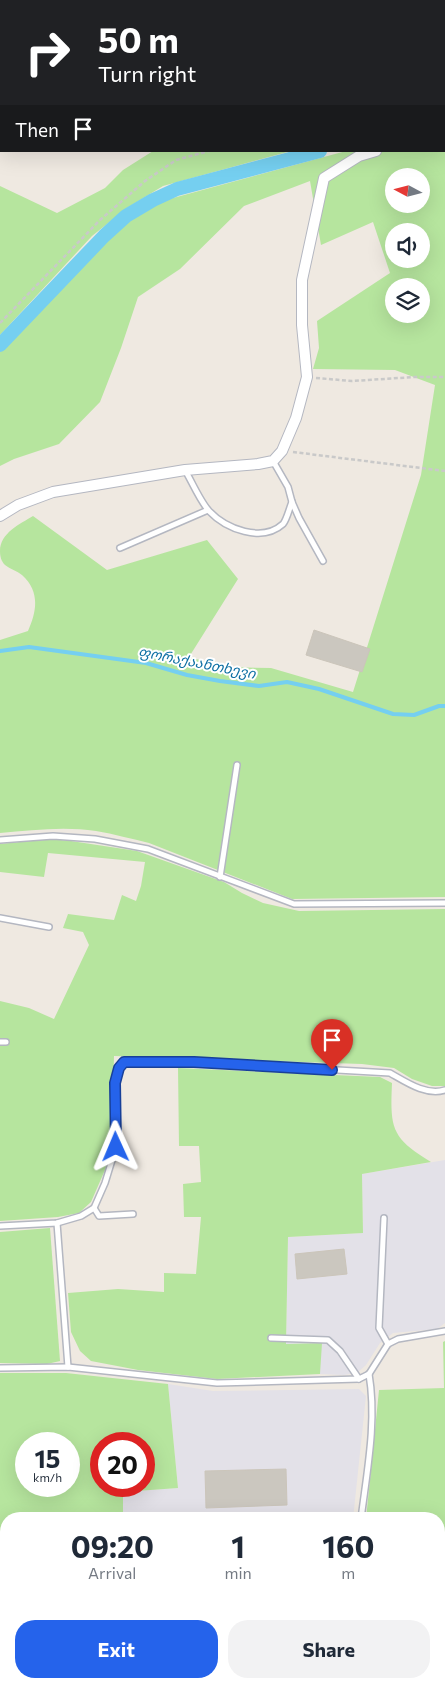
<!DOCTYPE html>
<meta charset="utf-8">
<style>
:root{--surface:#fff;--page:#f2f2f3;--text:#1f2937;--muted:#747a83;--accent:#2563eb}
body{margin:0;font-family:Commissioner,"Noto Sans Georgian",sans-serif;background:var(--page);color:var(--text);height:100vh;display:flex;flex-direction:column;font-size:19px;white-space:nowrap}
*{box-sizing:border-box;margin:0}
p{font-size:16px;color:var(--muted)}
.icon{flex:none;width:28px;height:28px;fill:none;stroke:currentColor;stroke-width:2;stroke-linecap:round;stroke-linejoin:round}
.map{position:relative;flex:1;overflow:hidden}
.panel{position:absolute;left:0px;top:1512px;width:445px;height:176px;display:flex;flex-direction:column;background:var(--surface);border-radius:20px 20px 0 0;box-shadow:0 5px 20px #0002}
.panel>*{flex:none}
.guide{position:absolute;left:0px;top:0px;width:445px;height:152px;box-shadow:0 5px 20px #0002;background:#202124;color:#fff;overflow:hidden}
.needle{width:32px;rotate:277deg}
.buttons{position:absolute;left:385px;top:168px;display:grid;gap:10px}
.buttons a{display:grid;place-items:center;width:45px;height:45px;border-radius:50%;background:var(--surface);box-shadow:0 5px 20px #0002;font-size:25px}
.speed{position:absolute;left:15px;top:1432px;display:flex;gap:10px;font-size:25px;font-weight:700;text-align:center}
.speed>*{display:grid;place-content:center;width:65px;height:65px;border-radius:50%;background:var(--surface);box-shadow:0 5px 20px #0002;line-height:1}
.speed small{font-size:12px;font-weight:400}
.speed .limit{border:8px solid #d22;background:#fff;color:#111}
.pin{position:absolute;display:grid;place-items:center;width:42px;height:42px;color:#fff;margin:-51px -21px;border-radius:50% 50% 50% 0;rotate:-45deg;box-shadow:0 0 5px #0007}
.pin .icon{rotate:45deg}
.me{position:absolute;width:55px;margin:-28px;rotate:359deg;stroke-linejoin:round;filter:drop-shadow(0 0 4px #0008)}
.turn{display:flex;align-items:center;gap:18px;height:105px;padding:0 15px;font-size:22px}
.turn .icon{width:65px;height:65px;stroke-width:2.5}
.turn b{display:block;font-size:35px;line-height:42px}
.then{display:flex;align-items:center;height:48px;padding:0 15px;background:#0003;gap:10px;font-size:19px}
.eta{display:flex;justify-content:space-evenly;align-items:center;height:85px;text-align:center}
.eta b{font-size:30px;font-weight:700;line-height:35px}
.primary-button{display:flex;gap:10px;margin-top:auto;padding:10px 15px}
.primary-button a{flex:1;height:58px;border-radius:20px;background:var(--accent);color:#fff;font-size:20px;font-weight:700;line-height:58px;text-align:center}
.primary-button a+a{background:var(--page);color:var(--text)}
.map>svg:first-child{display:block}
.industrial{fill:#e3e1e8}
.green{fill:#b6e59e;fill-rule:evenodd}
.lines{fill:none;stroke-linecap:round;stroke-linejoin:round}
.stream{stroke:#75cff0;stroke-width:4}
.canal{stroke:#75cff0;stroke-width:14}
.building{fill:#cbc7bf;stroke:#cbc5ba}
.service-casing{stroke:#b4b7c1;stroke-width:8}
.minor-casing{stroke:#b4b7c1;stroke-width:12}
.path{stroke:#c9c9c9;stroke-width:2.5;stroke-dasharray:4 2.5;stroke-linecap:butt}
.service{stroke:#fff;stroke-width:5}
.minor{stroke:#fff;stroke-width:10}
.route-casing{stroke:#184099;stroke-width:12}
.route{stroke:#2563eb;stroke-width:9}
.labels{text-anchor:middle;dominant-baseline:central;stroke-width:4;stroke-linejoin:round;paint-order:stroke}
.water-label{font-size:14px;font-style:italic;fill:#0d6fa3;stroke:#fff}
</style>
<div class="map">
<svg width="445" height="1688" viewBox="0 0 445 1688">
<rect width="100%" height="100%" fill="#efe9e1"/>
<g class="industrial">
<path d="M445,1160v163l-8,6 -44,4 -13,10 -14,22 -9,8 -13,2 -24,-1 1,-31 -35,2 2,-108 75,-4 -1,-59z"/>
<path d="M168,1384l45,7 146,-2 7,7 -13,123h-230v-27l55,-4z"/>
<path d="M74,1683h165l-1,5h-164z"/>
</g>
<g class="green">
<path d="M216,0h229v110h-1v-109h-229z"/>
<path d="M444,122h1v775l-153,2 -143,-56c-17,-4 -35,-9 -53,-12 -31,-5 -64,-1 -96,2v-193l28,-9c9,-20 12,-40 -6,-56 -5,-4 -12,-6 -17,-10 -4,-4 -5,-9 -5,-14 0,-18 20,-27 33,-35l74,54 100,-30 31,39 -49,78 36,10 46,1 82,24 68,-217 14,-90 -40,-15 -82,-1 6,-21 -2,-27 73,-48 -17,-51 -52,23 -11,-64 -66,25 -64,63 -42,28 -17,51 -21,54 -41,42 -45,15 -14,7v-114l91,-97 39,-37 32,-17 184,-50h98zM394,176h27v28h-27zM394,231h27v28h-27zM394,286h27v28h-27z"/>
<path d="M153,151h138l-128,35 -36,22 -35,28 -92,99v-149l57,27 48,-25 18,-18z"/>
<path d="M49,839l22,2 66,10 87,31 18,11 21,10 36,8 146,-2v177h-13l-20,-7 -18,-11 -32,-4 -248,-8 -2,87 -7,27 -14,32 -12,11 -21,4 -58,4v-220l29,7 25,11 35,-74 -6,-13 -20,-4 5,-14 46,6 8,-25 14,6 5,-15 4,-24 -97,-9 -4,24 -44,-5v-28z"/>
<path d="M178,1068l202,9 12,6c-2,45 -1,55 39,79l-69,12 1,59 -75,4 -2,107 36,-1 -2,31 -103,5 -79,-9 -47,-9 -11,-10 -9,-19 -3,-39 50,-4 46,3v-19l32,1 5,-57h-17l-1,-33 18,-2 -2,-36h-20z"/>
<path d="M50,1228l10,133 -13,3 -47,-1v-131z"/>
<path d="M445,1341v347h-62v-5l56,-1v-163h-73l13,-129 65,-2 -1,-46z"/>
<path d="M0,1373h66l102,11 10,104 -55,4v27h-117v163l68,1v5h-74zM26,1444h43v42h-43zM101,1444h43v42h-43z"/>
</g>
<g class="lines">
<path class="stream" d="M0,651l29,-4 117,16 41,12 33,6 39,5 28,-4 32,7 74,25 21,1 25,-9h6"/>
<g class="canal">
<path d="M444,118h1"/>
<path d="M0,345l104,-109 22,-20 27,-16 24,-11 143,-38"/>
</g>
</g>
<g class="building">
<path d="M314,630l56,19 -8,23 -56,-17z"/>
<path d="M344,1249l3,25 -50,5 -2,-25z"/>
<path d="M286,1469l1,36 -81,3 -1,-37z"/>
</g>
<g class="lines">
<g class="service-casing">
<g id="service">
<path d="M273,461l15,26 4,15 7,16 24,43"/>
<path d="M185,470c7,12 15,31 24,41 17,18 53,32 74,13 4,-5 6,-15 9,-22"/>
<path d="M120,548l88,-38"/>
<path d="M0,840l53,-4 42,3 53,10 146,55 151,-1"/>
<path d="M220,877l17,-112"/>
<path d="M0,918l49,9"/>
<path d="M0,1042h6"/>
<path d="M94,1208l5,8 34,-2"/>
<path d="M384,1218l-5,110 9,16"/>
<path d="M57,1223l11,144"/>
<path d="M0,1226l57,-3 24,-7 13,-8 11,-25 11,-36 -1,-64 4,-15 5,-5 70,-1 196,11c16,9 36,23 55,17"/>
<path d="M271,1338l57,2 12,11 19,28"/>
<path d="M0,1368l68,-1 149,16 142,-4 10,-5 19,-30 10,-5 47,-8"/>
<path d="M361,1519c6,-48 16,-98 8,-145"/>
<path d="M439,1570h6"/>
<path d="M143,1688v-6"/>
</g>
</g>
<g class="minor-casing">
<g id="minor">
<path d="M444,132l1,-1"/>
<path d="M0,516l18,-11 35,-13 132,-22 73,-6 15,-3 9,-10 14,-33 11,-41 -5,-52v-45l22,-102 35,-22 17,-5"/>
<path d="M378,1684v4"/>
</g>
</g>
<g class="path">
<path d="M444,87l1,-1"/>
<path d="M0,323l100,-103 45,-39 31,-21 33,-9"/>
<path d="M316,378l36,3 63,-4h30"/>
<path d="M293,452l152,19"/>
</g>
<use href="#service" class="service"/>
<use href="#minor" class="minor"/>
</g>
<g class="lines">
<g class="route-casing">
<path id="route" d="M116,1147l-1,-64 4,-15 5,-6h70l138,8"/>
</g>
<use href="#route" class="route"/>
</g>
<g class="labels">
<g class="water-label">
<text transform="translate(197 662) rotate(11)">ფორაქაანთხევი</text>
</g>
</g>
</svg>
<div class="buttons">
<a><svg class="needle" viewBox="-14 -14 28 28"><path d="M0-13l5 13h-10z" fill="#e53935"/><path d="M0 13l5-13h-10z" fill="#747a83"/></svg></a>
<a><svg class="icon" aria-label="sound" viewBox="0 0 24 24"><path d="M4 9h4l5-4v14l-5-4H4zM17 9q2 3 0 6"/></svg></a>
<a><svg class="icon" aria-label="layers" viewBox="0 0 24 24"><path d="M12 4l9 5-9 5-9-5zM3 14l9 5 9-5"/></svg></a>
</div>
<div class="speed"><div>15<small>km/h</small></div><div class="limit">20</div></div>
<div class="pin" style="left:332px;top:1070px;background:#d93025"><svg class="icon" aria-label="arrive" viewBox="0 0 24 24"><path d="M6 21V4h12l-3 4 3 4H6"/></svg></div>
<svg class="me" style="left:116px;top:1147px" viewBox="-20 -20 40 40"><path d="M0-17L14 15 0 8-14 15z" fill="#2563eb" stroke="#fff" stroke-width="4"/></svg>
<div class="guide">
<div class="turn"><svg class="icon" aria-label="right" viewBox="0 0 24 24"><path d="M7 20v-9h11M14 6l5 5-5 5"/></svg><div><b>50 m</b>Turn right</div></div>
<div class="then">Then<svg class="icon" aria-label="arrive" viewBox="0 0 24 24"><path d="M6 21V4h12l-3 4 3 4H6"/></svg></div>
</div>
<section class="panel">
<div class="eta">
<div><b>09:20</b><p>Arrival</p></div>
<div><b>1</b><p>min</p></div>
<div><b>160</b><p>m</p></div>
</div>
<div class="primary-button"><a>Exit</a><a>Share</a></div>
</section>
</div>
